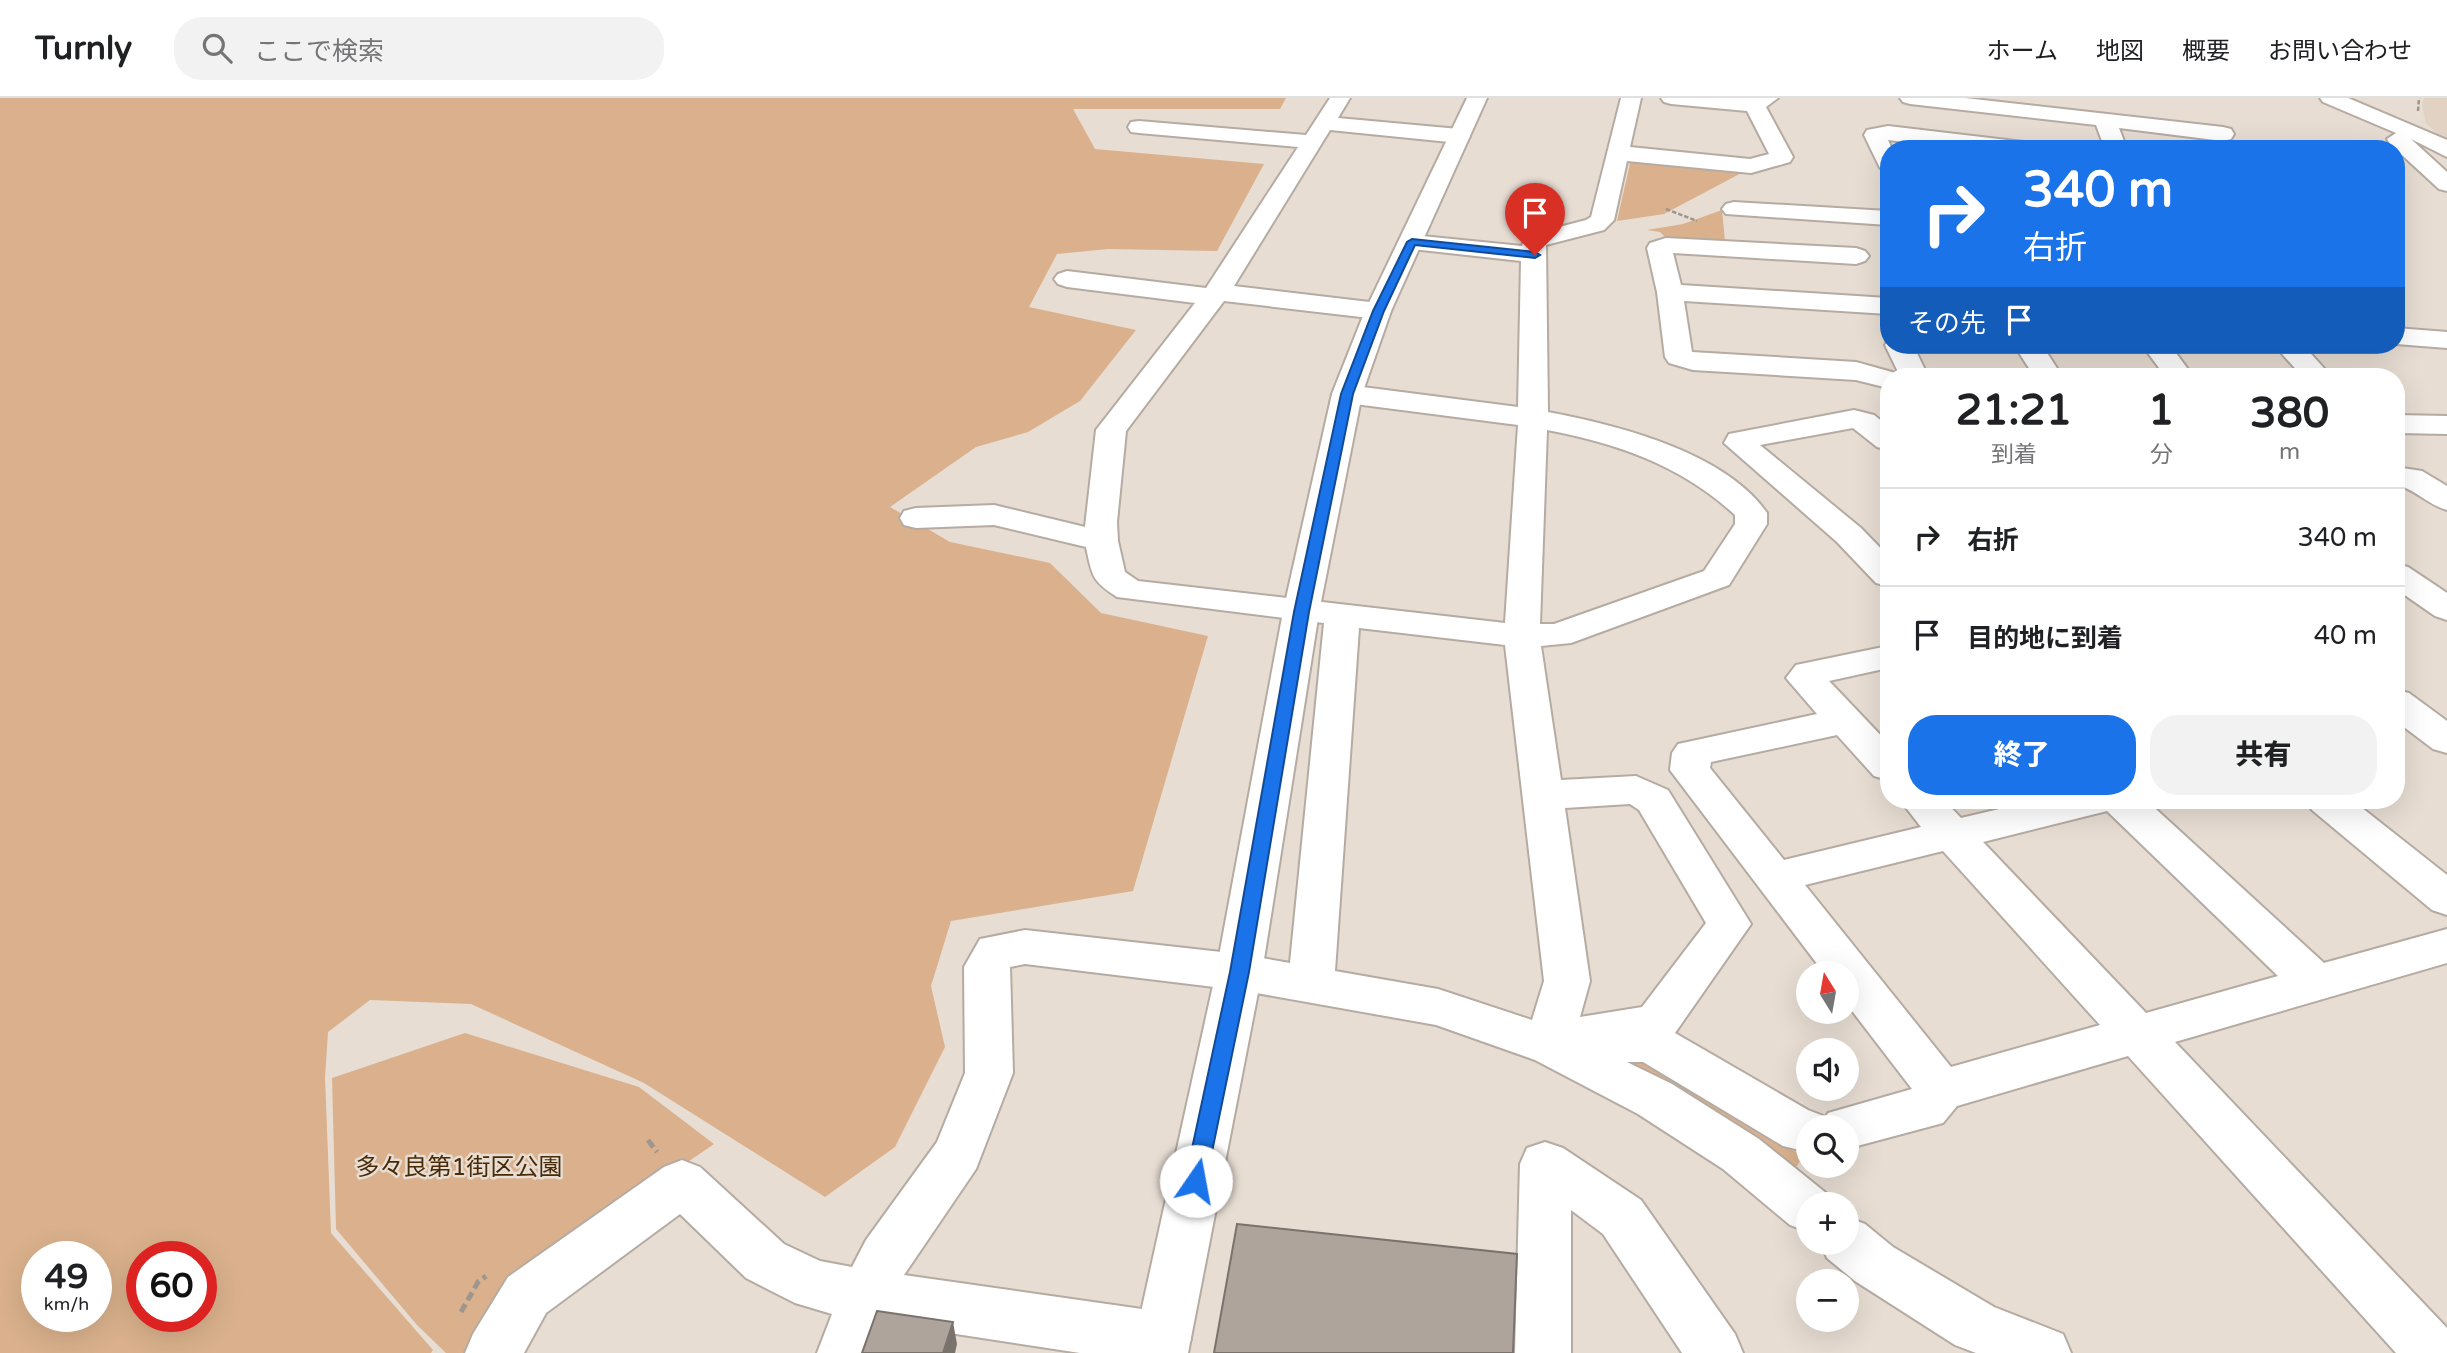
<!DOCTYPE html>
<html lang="ja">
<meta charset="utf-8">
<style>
:root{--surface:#fff;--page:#f2f2f2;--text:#202124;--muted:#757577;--line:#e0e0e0;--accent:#1a73e8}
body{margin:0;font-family:"Varela Round","Noto Sans JP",sans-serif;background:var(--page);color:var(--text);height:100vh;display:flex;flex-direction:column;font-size:26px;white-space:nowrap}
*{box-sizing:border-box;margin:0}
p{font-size:23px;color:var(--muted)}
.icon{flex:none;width:38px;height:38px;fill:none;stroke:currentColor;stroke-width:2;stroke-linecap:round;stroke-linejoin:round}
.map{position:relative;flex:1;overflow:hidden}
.side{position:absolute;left:1880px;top:270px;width:525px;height:441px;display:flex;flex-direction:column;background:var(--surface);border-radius:28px;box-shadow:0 7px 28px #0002}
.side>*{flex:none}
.guide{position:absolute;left:1880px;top:42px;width:525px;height:214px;border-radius:28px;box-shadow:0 7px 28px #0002;background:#1a73e8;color:#fff;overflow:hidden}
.needle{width:46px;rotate:349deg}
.controls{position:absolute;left:1796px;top:863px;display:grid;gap:14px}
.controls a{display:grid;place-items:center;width:63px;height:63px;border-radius:50%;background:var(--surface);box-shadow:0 7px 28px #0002;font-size:35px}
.speed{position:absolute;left:21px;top:1143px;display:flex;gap:14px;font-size:35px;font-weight:700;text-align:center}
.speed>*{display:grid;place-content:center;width:91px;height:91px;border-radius:50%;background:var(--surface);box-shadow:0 7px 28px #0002;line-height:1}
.speed small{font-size:18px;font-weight:400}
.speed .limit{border:10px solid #d22;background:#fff;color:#111}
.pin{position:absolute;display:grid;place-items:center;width:60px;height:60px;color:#fff;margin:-72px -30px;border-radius:50% 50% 50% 0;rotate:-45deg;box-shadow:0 0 7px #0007}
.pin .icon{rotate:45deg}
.me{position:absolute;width:77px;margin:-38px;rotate:12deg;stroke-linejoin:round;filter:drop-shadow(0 0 5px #0008)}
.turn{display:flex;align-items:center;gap:24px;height:147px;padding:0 28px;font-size:32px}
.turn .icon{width:91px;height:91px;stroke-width:2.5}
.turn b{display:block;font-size:49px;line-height:60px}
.then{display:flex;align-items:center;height:66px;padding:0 28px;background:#0003;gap:14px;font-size:26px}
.eta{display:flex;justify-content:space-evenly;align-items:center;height:119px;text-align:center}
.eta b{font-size:42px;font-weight:800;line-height:49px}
.action{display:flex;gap:14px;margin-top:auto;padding:14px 28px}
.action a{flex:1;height:80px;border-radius:28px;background:var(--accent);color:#fff;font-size:28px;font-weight:800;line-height:80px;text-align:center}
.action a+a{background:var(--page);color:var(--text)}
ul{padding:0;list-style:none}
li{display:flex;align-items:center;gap:21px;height:98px;padding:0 28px;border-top:2px solid var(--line)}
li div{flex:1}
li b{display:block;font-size:26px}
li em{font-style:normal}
header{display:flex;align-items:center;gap:42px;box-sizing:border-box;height:98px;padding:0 35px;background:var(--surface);border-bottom:2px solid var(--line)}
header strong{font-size:33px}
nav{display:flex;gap:38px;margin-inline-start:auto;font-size:24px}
.search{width:490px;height:63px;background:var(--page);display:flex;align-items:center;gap:18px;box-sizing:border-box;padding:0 24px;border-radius:28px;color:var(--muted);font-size:26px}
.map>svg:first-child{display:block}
.built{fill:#e2d2c3}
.green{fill:#dab18c;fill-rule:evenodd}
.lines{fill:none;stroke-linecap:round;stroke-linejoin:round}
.minor-casing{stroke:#b5aba2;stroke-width:4}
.primary-casing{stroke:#b5aba2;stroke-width:4}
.path-far1{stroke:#9d968e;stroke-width:2.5;stroke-dasharray:4.5 2;stroke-linecap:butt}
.path{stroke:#9d968e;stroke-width:5;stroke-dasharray:9 4.5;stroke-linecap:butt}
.minor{fill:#fff;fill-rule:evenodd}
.primary{fill:#fff;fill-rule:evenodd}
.shaded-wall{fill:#7a736d}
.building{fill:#aea49c;stroke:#7a736d;stroke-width:2}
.route{fill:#1a73e8;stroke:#114b97;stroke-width:2}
.labels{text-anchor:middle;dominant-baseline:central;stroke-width:5;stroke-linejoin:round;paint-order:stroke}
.near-park-label{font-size:24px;fill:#492a07;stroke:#e7ddd3}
</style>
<header>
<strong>Turnly</strong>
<div class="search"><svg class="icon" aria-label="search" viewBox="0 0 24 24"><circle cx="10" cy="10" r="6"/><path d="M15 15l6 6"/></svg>ここで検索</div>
<nav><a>ホーム</a><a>地図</a><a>概要</a><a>お問い合わせ</a></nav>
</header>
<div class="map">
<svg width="2447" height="1255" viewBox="0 0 2447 1255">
<rect width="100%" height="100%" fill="#e7ddd3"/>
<path class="built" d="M2424,0h23v45l-21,-20 -4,-17z"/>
<g class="green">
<path d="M0,0h1286l-6,11h-207l22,40 169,15 -47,87 -109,-2 -51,5 -28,53 107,23 -56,71 -52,31 -52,15 -86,60 60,35 100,21 51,50 107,23 -75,255 -182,30 -20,65 14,61 -50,100 -70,50 -181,-114 -173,-79 -101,-4 -42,32 -3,45 6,156 102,117 -2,3h-431zM37,1158h59v60h-59zM142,1158h59v60h-59z"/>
<path d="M1631,61l116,11 -83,44 -47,7z"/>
<path d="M1722,112l3,31 -58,-2 -7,-7 -13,-2 36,-6z"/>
<path d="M465,935l174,54 75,57 -212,145 -37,64h-19l-29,-28 -81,-96 -4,-151z"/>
<path d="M1629,957l174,101 -12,20 -189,-120z"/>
</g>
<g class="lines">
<g class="minor-casing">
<g id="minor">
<path d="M1330,0h20l-12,20 121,11 8,2 3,5 -3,5 -8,2 -129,-13 -96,156 144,17 9,2 4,6 -4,6 -9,2 -154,-18 -98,130 -9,91 1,19 7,31 13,9 367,42 13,-198 -171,-22 -10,-3 -5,-6 5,-6 10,-3 171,22 3,-146 -109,-12 -9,-2 -3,-5 3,-5 9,-2 110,11 3,-10 61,-16 5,-3 30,-119h20l-11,49 120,12 19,-5 -22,-43 -76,-7 -7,-2 -3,-4h117l-12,9 27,50 -3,5 -39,11 -124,-12 -13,59 -10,10 -58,15 2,167c69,13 177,40 219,101v11l-38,61 -158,58 -30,3 20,134 75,-4 32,14 83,134 -76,109 133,77 18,7 2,-4 84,-24 -66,-86v-30h-22l-154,-203 2,-17 6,-9 139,-30 -31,-36 10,-13 92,-19v22l-59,13 59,62v37l-14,-4 -37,-41 -126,27 -1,6 74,92 137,-33 -21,-27h44l17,18 76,-18h109l178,163 123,-34v34l-272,79 272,286v25h-51l-268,-297 -171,50 -14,17 -97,26v-22h-38v25l-25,-6 -140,-84h-16l45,22 87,55 67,54 6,11h-24v28l-18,-7 -67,-56 -85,-55 -103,-54 -99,-35 -197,-35 -214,-26 -15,3 3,106 -37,96 -72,106 259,37 20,8 8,19 -6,14h-105l-196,-30 -11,30h-56l15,-39 -37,-11 -49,-25 -66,-64 -134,99 -22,40h-59l8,-19 35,-57 156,-110 18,-7 18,7 84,77 36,17 32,6 14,-27 71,-98 28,-69 -1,-106 16,-28 45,-9 214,24 51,9 34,-340 -207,-26c-25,-16 -25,-21 -31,-50l-92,-22 -78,3 -12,-3 -4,-7 4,-7 12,-3 78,-3 91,22 11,-97 99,-127 -128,-16 -9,-3 -4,-5 4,-5 9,-3 139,17 92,-141 -159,-14 -8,-1 -3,-5 3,-5 8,-1 167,14zM1547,332c70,13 135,36 188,85v9l-31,47 -150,53h-14zM1359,530l146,17 39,336 -12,39 -94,-31 -103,-18zM1630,706l9,6 67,113 -64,84 -62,10 10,-36 -25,-173zM2107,713l171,165 -132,37 -163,-171zM1943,753l157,174 -149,42 -146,-182z"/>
<path d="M1900,0h65l258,29 8,2 3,5 -3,5 -8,2 -104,-13 8,21h-22l-9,-24 -186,-21 -7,-2z"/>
<path d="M2320,0h28l99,42v17l-36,-18 36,33v19l-8,-2 -49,-45 -3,-5 9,-6 -73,-31z"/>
<path d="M1888,28l136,16 8,2 3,5h-69l-78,-9 4,9h-4v21l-8,-2 -16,-33 3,-5z"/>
<path d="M1734,104l154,9v14l-162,-11 -4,-5 4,-5z"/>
<path d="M1666,140l190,10 9,3 4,5 -4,5 -9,3 -183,-11 8,32 207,13v16l-204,-13 8,51 164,10 43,12 -14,-29 3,-4v4h25l15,31h-40v12l-32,-8 -163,-10 -24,-7 -4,-6 -8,-65 -10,-44 3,-5z"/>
<path d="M2396,230l51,4v16l-51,-4z"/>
<path d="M2014,247h28l20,31h-28z"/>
<path d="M2142,247h28l23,31h-28z"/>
<path d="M2274,247h29l28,31h-29z"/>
<path d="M1854,312l20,5 14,11v24l-11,-3 -24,-19 -93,17 101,83 27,28v30l-12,-3 -39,-41 -113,-99 5,-9z"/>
<path d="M2396,317l51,1v18l-51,-1z"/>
<path d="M2396,369l26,4 25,15v24c-19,-5 -33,-22 -51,-25z"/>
<path d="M2396,466l12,3 39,26v27l-12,-4 -39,-27z"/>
<path d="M2396,592l13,3 38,28v32l-14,-4 -37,-28z"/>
<path d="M2306,702h46l95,75v40l-15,-5 -120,-100z"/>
<path d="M1545,1044l18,6 78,52 94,134 8,19h-61l-79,-119 -32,-24v143h-56l5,-189 7,-16z"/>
<path d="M1846,1119l19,7 28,23 101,60 69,27 8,19h-95l-21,-8 -100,-64 -28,-23 -7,-16h26z"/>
</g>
</g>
<g class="primary-casing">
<path id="primary" d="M1467,0h20l-96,213 -29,83 -43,218 -57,360 -74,381h-56l84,-381 67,-360 49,-218 33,-83z"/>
</g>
<g class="path-far1">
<path d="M2418,13l1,-13"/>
<path d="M1666,111l31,12"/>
</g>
<g class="path">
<path d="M648,1042l9,12"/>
<path d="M461,1214l17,-30 8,-6"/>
</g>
<use href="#minor" class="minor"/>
<use href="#primary" class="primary"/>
</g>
<path class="shaded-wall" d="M953,1224l4,22 -2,9h-12z"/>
<g class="building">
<path d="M1237,1126l280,30 -4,99h-299z"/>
<path d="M877,1213l76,11 -10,31h-81z"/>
</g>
<path class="route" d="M1412,141l123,13 5,3 -5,3 -120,-13 -31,66 -31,83 -44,218 -60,360 -43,209 -3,7 -7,3 -8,-3 -3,-7 45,-209 64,-360 47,-218 32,-83 34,-69z"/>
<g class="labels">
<g class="near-park-label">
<text x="459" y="1069">多々良第1街区公園</text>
</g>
</g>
</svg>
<div class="controls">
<a><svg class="needle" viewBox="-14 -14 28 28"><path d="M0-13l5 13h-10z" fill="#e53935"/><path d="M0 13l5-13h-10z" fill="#757577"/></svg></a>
<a><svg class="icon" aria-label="sound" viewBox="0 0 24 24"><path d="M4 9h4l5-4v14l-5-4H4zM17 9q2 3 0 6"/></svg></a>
<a><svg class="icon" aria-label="search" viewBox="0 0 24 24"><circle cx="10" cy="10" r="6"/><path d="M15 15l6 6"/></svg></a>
<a>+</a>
<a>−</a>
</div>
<div class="speed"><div>49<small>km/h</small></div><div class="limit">60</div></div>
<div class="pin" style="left:1535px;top:157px;background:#d93025"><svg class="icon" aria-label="arrive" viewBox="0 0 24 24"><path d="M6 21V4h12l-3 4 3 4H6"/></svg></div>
<svg class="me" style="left:1196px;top:1083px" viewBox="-20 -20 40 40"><circle r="19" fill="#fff"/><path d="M0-13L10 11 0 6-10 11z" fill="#1a73e8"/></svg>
<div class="guide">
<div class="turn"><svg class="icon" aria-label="right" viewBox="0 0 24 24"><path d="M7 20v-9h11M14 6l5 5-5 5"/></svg><div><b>340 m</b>右折</div></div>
<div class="then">その先<svg class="icon" aria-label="arrive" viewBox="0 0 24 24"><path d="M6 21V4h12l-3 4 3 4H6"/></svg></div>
</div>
<section class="side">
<div class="eta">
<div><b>21:21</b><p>到着</p></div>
<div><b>1</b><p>分</p></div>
<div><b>380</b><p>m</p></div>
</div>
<ul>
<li><svg class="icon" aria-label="right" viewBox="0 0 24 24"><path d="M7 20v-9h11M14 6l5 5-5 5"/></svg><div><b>右折</b></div><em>340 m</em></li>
<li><svg class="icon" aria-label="arrive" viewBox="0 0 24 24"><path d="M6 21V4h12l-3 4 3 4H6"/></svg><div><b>目的地に到着</b></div><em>40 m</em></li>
</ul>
<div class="action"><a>終了</a><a>共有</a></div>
</section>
</div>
